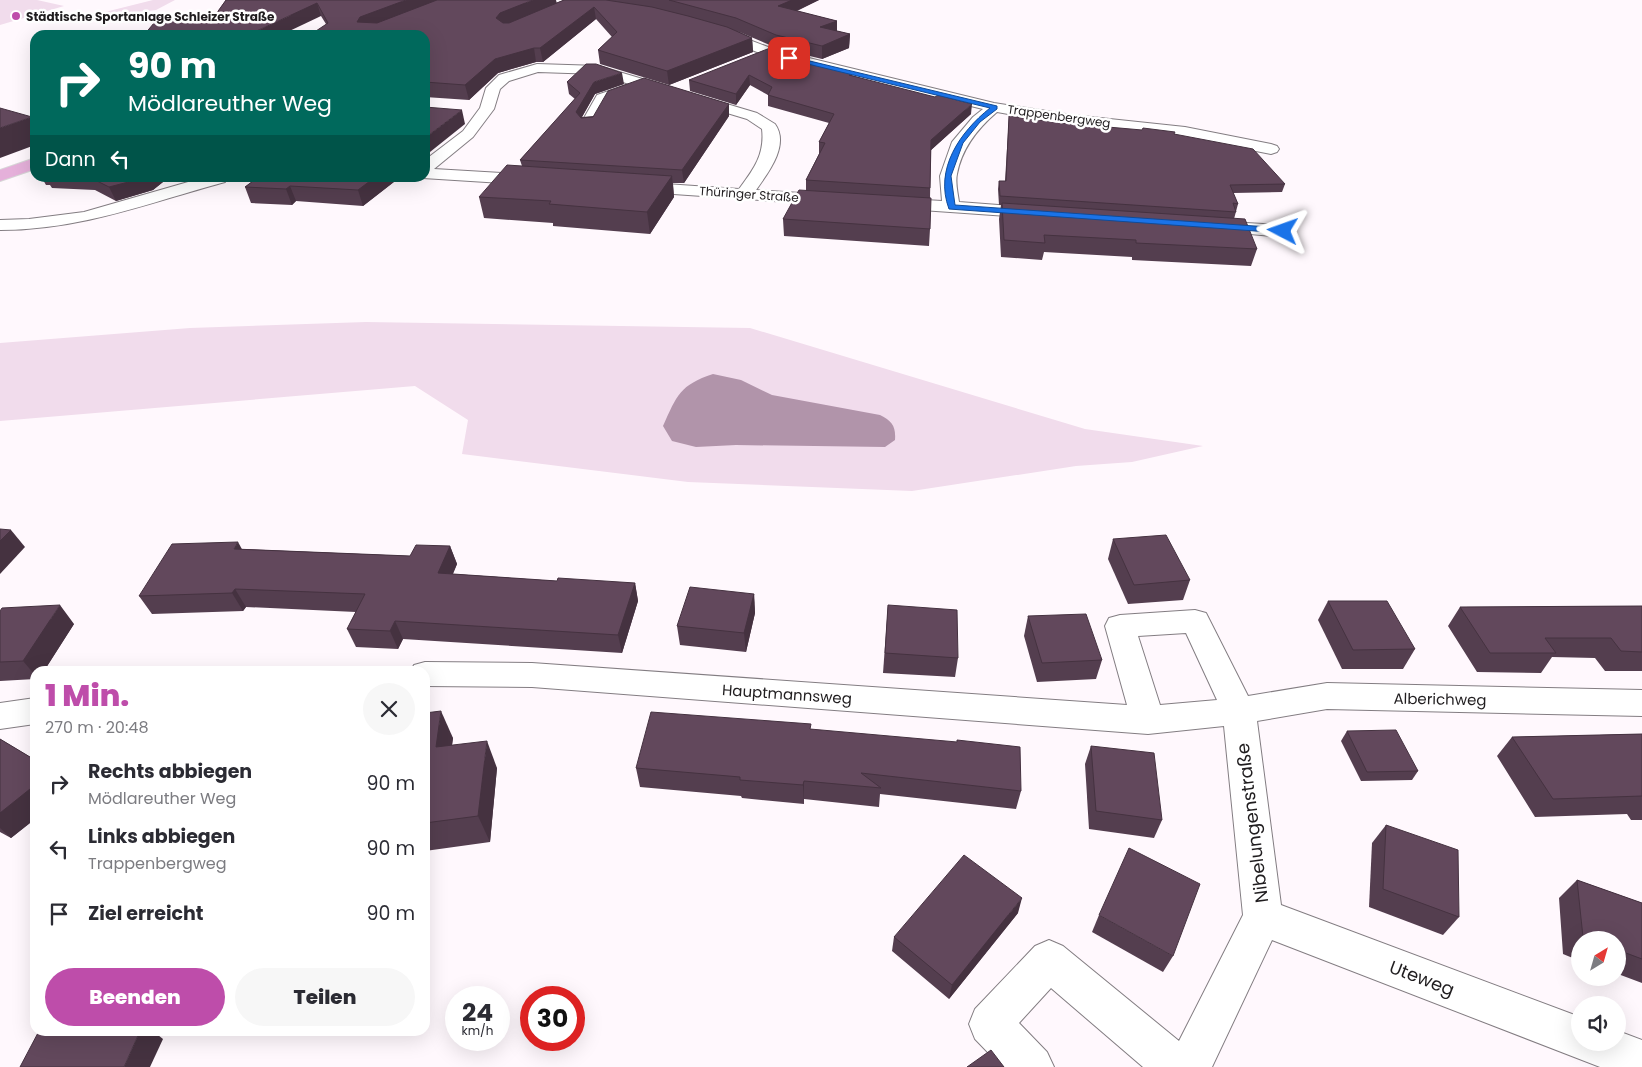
<!DOCTYPE html>
<html lang="de">
<meta charset="utf-8">
<style>
:root{--surface:#fff;--page:#f7f7f7;--text:#2b2b33;--muted:#7c7c81;--accent:#be4daa}
body{margin:0;font-family:Poppins,sans-serif;background:var(--page);color:var(--text);height:100vh;display:flex;flex-direction:column;font-size:19px;white-space:nowrap}
*{box-sizing:border-box;margin:0}
p{font-size:16px;color:var(--muted)}
.icon{flex:none;width:28px;height:28px;fill:none;stroke:currentColor;stroke-width:2;stroke-linecap:round;stroke-linejoin:round}
.map{position:relative;flex:1;overflow:hidden}
.side{position:absolute;left:30px;top:666px;width:400px;height:370px;display:flex;flex-direction:column;background:var(--surface);border-radius:15px;box-shadow:0 5px 20px #0002}
.side>*{flex:none}
.guide{position:absolute;left:30px;top:30px;width:400px;height:152px;border-radius:15px;box-shadow:0 5px 20px #0002;background:#00695c;color:#fff;overflow:hidden}
.needle{width:32px;rotate:37deg}
.fabs{position:absolute;left:1571px;top:931px;display:grid;gap:10px}
.fabs a{display:grid;place-items:center;width:55px;height:55px;border-radius:50%;background:var(--surface);box-shadow:0 5px 20px #0002;font-size:25px}
.speed{position:absolute;left:445px;top:986px;display:flex;gap:10px;font-size:25px;font-weight:700;text-align:center}
.speed>*{display:grid;place-content:center;width:65px;height:65px;border-radius:50%;background:var(--surface);box-shadow:0 5px 20px #0002;line-height:1}
.speed small{font-size:12px;font-weight:400}
.speed .limit{border:8px solid #d22;background:#fff;color:#111}
.pin{position:absolute;display:grid;place-items:center;width:42px;height:42px;color:#fff;margin:-21px;border-radius:10px;box-shadow:0 2px 8px #0006}
.me{position:absolute;width:55px;margin:-28px;rotate:274deg;stroke-linejoin:round;filter:drop-shadow(0 0 4px #0008)}
.turn{display:flex;align-items:center;gap:18px;height:105px;padding:0 15px;font-size:22px}
.turn .icon{width:65px;height:65px;stroke-width:2.5}
.turn b{display:block;font-size:35px;line-height:42px}
.then{display:flex;align-items:center;height:48px;padding:0 15px;background:#0003;gap:10px;font-size:19px}
.round{display:grid;place-items:center;flex:none;width:52px;height:52px;border-radius:26px;background:var(--page)}
.head{display:flex;align-items:center;justify-content:space-between;height:85px;padding:0 15px}
h1{font-size:30px;font-weight:800;line-height:38px;color:var(--accent)}
.primary-button{display:flex;gap:10px;margin-top:auto;padding:10px 15px}
.primary-button a{flex:1;height:58px;border-radius:30px;background:var(--accent);color:#fff;font-size:20px;font-weight:800;line-height:58px;text-align:center}
.primary-button a+a{background:var(--page);color:var(--text)}
ul{padding:0;list-style:none}
li{display:flex;align-items:center;gap:15px;height:65px;padding:0 15px}
li div{flex:1}
li b{display:block;font-size:19px}
li em{font-style:normal}
.map>svg:first-child{display:block}
.green{fill:#f1dcec}
.water{fill:#b194aa}
.lines{fill:none;stroke-linecap:round;stroke-linejoin:round}
.street-casing{stroke:#837d82;stroke-width:2}
.primary-casing{stroke:#d7d6d7;stroke-width:2}
.street{fill:#fff;fill-rule:evenodd}
.primary{fill:#e5b0da;fill-rule:evenodd}
.wall{fill:#543e4f}
.shaded-wall{fill:#453240}
.building{fill:#62485c;stroke:#453240}
.route{fill:#1a73e8;stroke:#114b97}
.poi-dot{fill:#be4daa;stroke:#fff;stroke-width:2}
.labels{text-anchor:middle;dominant-baseline:central;stroke-width:5;stroke-linejoin:round;paint-order:stroke}
.far-poi-label{font-size:12px;font-weight:bold;fill:#201d1f;stroke:#fff;text-anchor:start}
.far-street-label{font-size:12px;fill:#201d1f;stroke:#fff}
.street-label{font-size:15px;fill:#201d1f;stroke:#fff}
.near-street-label{font-size:18px;fill:#201d1f;stroke:#fff}
</style>
<div class="map">
<svg width="1642" height="1067" viewBox="0 0 1642 1067">
<rect width="100%" height="100%" fill="#fff8fd"/>
<g class="green">
<path d="M0,0h37l27,6 -64,19z"/>
<path d="M153,0h22l-19,10 -79,9z"/>
<path d="M366,322l384,6 335,101 118,17 -71,16 -56,4 -164,25 -224,-9 -226,-28 6,-34 -53,-34 -415,35v-78l190,-15z"/>
</g>
<path class="water" d="M713,374l28,6 31,15 108,20c12,6 16,11 15,25l-10,7 -149,-2 -40,2 -24,-6 -9,-15c14,-31 17,-41 50,-52z"/>
<g class="lines">
<g class="street-casing">
<g id="street">
<path d="M718,28l58,22 218,53 78,12 113,12 86,17 6,2 2,3 -2,3 -6,2 -86,-17 -113,-12 -75,-13c-20,17 -35,36 -40,62 -2,9 1,20 2,28l78,6 6,1 3,4 -3,4 -6,1 -144,-10 -6,-1 -3,-4 3,-4 6,-1 49,3 -2,-25 12,-34 21,-25 10,-8 -216,-53 -53,-21 -2,-3 2,-3z"/>
<path d="M537,64l62,2 158,47 18,11c15,21 -7,49 -19,66l76,5 6,1 3,4 -3,4 -6,1 -202,-14 -3,-4 3,-4 6,-1 103,7c15,-20 26,-35 23,-60l-15,-10 -103,-31 -36,13 -15,27h-10l-3,-3 17,-30 32,-11 -31,-10 -60,-2 -29,9 -9,8 -6,20 -21,28 -39,32 99,6 6,1 2,4 -2,4 -6,1 -110,-7h2v-18l38,-29 17,-23 6,-20 13,-13z"/>
<path d="M202,178h25l-2,4c-77,21 -144,48 -225,48v-10l29,-1 55,-7z"/>
<path d="M1212,221l71,4 7,2 2,4 -2,4 -7,2 -77,-7 -3,-4 3,-4z"/>
<path d="M1195,610l11,3 42,83 79,-13 315,7v26l-315,-7 -70,12 24,184 299,112v25h38v-11l24,9v27h-42l-328,-127 -60,127h-69l-92,-79 -32,35 28,29 7,15h-52l-27,-28 -6,-15 6,-15 60,-63 14,-6 14,6 116,95 64,-126 -19,-189 -76,8 -616,-47 -107,-1v-15h-14l3,-6 11,-3 107,1 595,42 -22,-79 4,-8 11,-3zM1186,633l31,67 -57,5 -22,-69z"/>
<path d="M35,698v26l-35,5v-26z"/>
</g>
</g>
<g class="primary-casing">
<path id="primary" d="M35,158v11l-35,12v-11z"/>
</g>
<use href="#street" class="street"/>
<use href="#primary" class="primary"/>
</g>
<g class="wall">
<path d="M226,0l330,3 8,-3h255l-22,11 40,10v10l13,3 -1,14 -27,11 -45,-11 -40,-17 15,7 1,14 -84,33 -69,-21 -2,-14 14,-13 -16,-18 -53,43h-7l-38,11 -29,27 -44,-3v-62l-99,-11 -5,-8 -105,-2z"/>
<path d="M805,57v3l166,54 -40,36 -1,48v31l-1,17 -145,-10 -1,-17 23,-29v-10l13,-26v-12l10,-19 -61,-17v-11l-18,-10 -14,20 -46,-14 -1,-11z"/>
<path d="M567,82l57,2 -29,10 -13,23 147,-13v12l-45,67h-11l1,14 -24,37 -97,-8v-3l-69,-5 -5,-21 43,-31 -2,-6 55,-61 -6,-5z"/>
<path d="M1009,116l53,7 112,11 111,50 -3,8 -49,1 5,11 -4,15 23,30 -6,17 -119,-6v-3l-88,-5 -2,8 -41,-3 -2,-38 2,-14h-2l-1,-16 1,-8h6z"/>
<path d="M42,178h126l-15,12 -37,11 -21,-11 -43,-2 -2,-3h-4z"/>
<path d="M257,178h142l-36,28 -67,-5 -4,4 -41,-2 -6,-16z"/>
<path d="M1113,539l77,41 -7,20 -55,4 -20,-45z"/>
<path d="M450,546l7,18 -4,10 104,7 78,2 3,18 -16,52 -219,-14 -5,10 -42,-2 -9,-18 9,-17 -110,-5 -3,4 -91,3 -13,-18 103,-47 168,7z"/>
<path d="M754,594l1,19 -9,39 -66,-7 -3,-19z"/>
<path d="M1328,601l87,48 -12,20h-61l-24,-49z"/>
<path d="M888,605l70,53 -3,19 -72,-4z"/>
<path d="M1642,606v65h-37l-10,-13 -43,-1 -11,16 -64,-1 -29,-46 12,-19z"/>
<path d="M0,611l74,13 -30,47h-9v8l-35,2z"/>
<path d="M1028,616l74,44 -6,19 -59,3 -13,-46z"/>
<path d="M425,713l28,25 -1,7 45,23 -7,74 -65,9z"/>
<path d="M811,729l210,62 -5,18 -136,-15 -1,13 -75,-8v5l-62,-6 -1,-2 -101,-9 -4,-19z"/>
<path d="M1347,731l71,40 -6,9 -51,1 -20,-40z"/>
<path d="M1642,734v86h-11l-4,-6 -92,3 -38,-61 15,-19z"/>
<path d="M0,739l35,21v59l-24,19 -11,-6z"/>
<path d="M1091,746l71,74 -8,18 -65,-9 -4,-65z"/>
<path d="M1386,825l73,92 -16,18 -74,-28 3,-64z"/>
<path d="M1577,880l65,23v80l-24,-9v-34h-38v21l-17,-7 -4,-56z"/>
<path d="M1018,913l-69,86 -57,-48 2,-14z"/>
<path d="M1099,915l74,41 -10,16 -71,-40z"/>
</g>
<g class="shaded-wall">
<path d="M406,0h36l-78,30 -7,-8 3,-5z"/>
<path d="M533,0h23l1,4 -55,22 -6,-8 4,-5z"/>
<path d="M792,0h27l-40,19 -1,-13z"/>
<path d="M317,3l4,13 -40,19h-33z"/>
<path d="M594,7l2,12 -53,43 -3,-14z"/>
<path d="M837,21v13l-17,-7z"/>
<path d="M850,34l-1,14 -27,11v-13z"/>
<path d="M752,38l1,14 -84,33 -2,-14z"/>
<path d="M534,48l2,14 -38,11 -29,27 -4,-15 30,-26z"/>
<path d="M622,73l2,11 -29,10 -17,30 -2,-12 18,-30z"/>
<path d="M749,75l1,10 -14,20v-11z"/>
<path d="M729,104v12l-45,67 -2,-13z"/>
<path d="M972,104l-1,10 -41,37 1,-11z"/>
<path d="M462,110l3,14 -40,32v-18z"/>
<path d="M32,117l3,5v23l-35,13v-30z"/>
<path d="M672,176l2,21 -24,37 -3,-22z"/>
<path d="M144,178h24l-15,12 -37,11 -7,-14z"/>
<path d="M374,178h25l-36,28 -5,-16z"/>
<path d="M290,186l6,15 -4,4 -6,-16z"/>
<path d="M11,530l14,17 -25,27v-33z"/>
<path d="M238,542l10,18 -14,-11z"/>
<path d="M450,546l7,18 -12,27 -7,-18z"/>
<path d="M635,583l3,18 -16,52 -4,-18z"/>
<path d="M235,589l11,18 -3,4 -11,-18z"/>
<path d="M754,594l1,19 -9,39 -2,-19z"/>
<path d="M60,605l14,19 -30,47h-9v4l-12,-14z"/>
<path d="M395,621l8,18 -5,10 -8,-18z"/>
<path d="M441,711l12,27 -5,36 -12,-27z"/>
<path d="M487,741l10,27 -7,74 -12,-26z"/>
<path d="M804,781v23l-1,-19z"/>
<path d="M35,785v34l-24,19 -11,-10v-15z"/>
<path d="M1022,898l-4,15 -69,86 3,-14z"/>
<path d="M140,1031h13l10,8 -13,28h-26z"/>
</g>
<g class="building">
<path d="M226,0h180l-46,17 -3,5 20,1 60,-23h96l-33,13 -4,5 7,5h6l55,-23h42l46,7 36,9 39,11 25,11 -85,33 -69,-21 19,-18 -23,-25 -54,41h-6l-39,11 -30,26 -40,-3v-47h-115l18,-12 -11,-20 -69,32h-104l15,-18 57,-3z"/>
<path d="M669,0h123l-14,6 59,15 -17,6 30,7 -28,12 -46,-11 -40,-17z"/>
<path d="M770,48l35,9 -5,2 53,14 -4,2 86,22 3,-2 34,9 -41,36 -1,48 -124,-8 19,-37 -6,-1 15,-28 -66,-19 4,-8 -23,-12 -13,19 -47,-14z"/>
<path d="M586,64h10l26,9 -28,9 -18,30 5,6 12,-1 15,-26 36,-13 85,26 -47,66 -162,-10 60,-67 -13,-11z"/>
<path d="M425,107l37,3 -37,28z"/>
<path d="M0,108l32,9 -32,11z"/>
<path d="M1009,116l53,7 80,7 1,-2 32,4 -1,2 79,15 32,35 -55,1 8,19 -5,-1 3,9 -236,-16 -1,-15h7z"/>
<path d="M507,165l165,11 -25,36 -98,-8 2,-3 -72,-4z"/>
<path d="M91,178h53l-35,9z"/>
<path d="M257,178h117l-16,12 -68,-4 -4,3 -41,-2z"/>
<path d="M799,190l132,8 -1,31 -147,-10z"/>
<path d="M1002,203l243,16 12,30 -121,-6v-3l-92,-5 1,8 -41,-3z"/>
<path d="M0,529l11,1 -11,11z"/>
<path d="M1166,535l24,45 -56,5 -21,-46z"/>
<path d="M238,542l-4,7 176,7 6,-11 34,1 -12,27 119,8 1,-3 77,5 -17,52 -223,-14 -5,10 -43,-2 18,-35 -130,-5 -3,4 -93,3 33,-52z"/>
<path d="M690,587l64,7 -10,39 -67,-7z"/>
<path d="M1328,601h59l28,48 -62,1z"/>
<path d="M60,605l-37,56 -23,1v-51l2,-3z"/>
<path d="M888,605l69,5 1,48 -73,-5z"/>
<path d="M1642,606v46l-21,-1 -10,-13h-66l11,15h-66l-30,-46z"/>
<path d="M1086,614l16,46 -60,3 -14,-47z"/>
<path d="M441,711l-5,36 51,-6 -9,75 -53,7v-110z"/>
<path d="M651,712l160,12 -1,5 147,13v-2l63,7 1,44 -160,-18 20,15 -77,-7 -1,4 -63,-5v-3l-104,-9z"/>
<path d="M1396,730l22,41 -51,1 -20,-41z"/>
<path d="M1642,734v62l-89,3 -41,-62z"/>
<path d="M0,739l35,21v25l-35,28z"/>
<path d="M1091,746l63,7 8,67 -66,-9z"/>
<path d="M1386,825l72,25 1,67 -76,-28z"/>
<path d="M1129,848l71,36 -27,72 -74,-41z"/>
<path d="M964,855l58,43 -70,87 -58,-48z"/>
<path d="M1577,880l65,23v56l-24,-9v-10h-28l-7,-3z"/>
<path d="M39,1031h101l-16,36h-104z"/>
<path d="M991,1050l13,17h-37z"/>
</g>
<path class="route" d="M789,56l208,50v3l-17,13 -17,21 -12,33 4,29 328,23 4,3 -4,2 -334,-24c-15,-40 11,-77 41,-101l-203,-49z"/>
<circle class="poi-dot" cx="16" cy="16" r="5"/>
<g class="labels">
<g class="far-poi-label">
<text x="26" y="16">Städtische Sportanlage Schleizer Straße</text>
</g>
<g class="far-street-label">
<text transform="translate(1059 116) rotate(8)">Trappenbergweg</text>
<text transform="translate(749 194) rotate(4)">Thüringer Straße</text>
</g>
<g class="street-label">
<text transform="translate(787 694) rotate(4)">Hauptmannsweg</text>
<text transform="translate(1440 699) rotate(1)">Alberichweg</text>
</g>
<g class="near-street-label">
<text transform="translate(1252 823) rotate(-97)">Nibelungenstraße</text>
<text transform="translate(1422 978) rotate(21)">Uteweg</text>
</g>
</g>
</svg>
<div class="fabs">
<a><svg class="needle" viewBox="-14 -14 28 28"><path d="M0-13l5 13h-10z" fill="#e53935"/><path d="M0 13l5-13h-10z" fill="#7c7c81"/></svg></a>
<a><svg class="icon" aria-label="sound" viewBox="0 0 24 24"><path d="M4 9h4l5-4v14l-5-4H4zM17 9q2 3 0 6"/></svg></a>
</div>
<div class="speed"><div>24<small>km/h</small></div><div class="limit">30</div></div>
<div class="pin" style="left:789px;top:58px;background:#d93025"><svg class="icon" aria-label="arrive" viewBox="0 0 24 24"><path d="M6 21V4h12l-3 4 3 4H6"/></svg></div>
<svg class="me" style="left:1283px;top:231px" viewBox="-20 -20 40 40"><path d="M0-17L14 15 0 8-14 15z" fill="#1a73e8" stroke="#fff" stroke-width="4"/></svg>
<div class="guide">
<div class="turn"><svg class="icon" aria-label="right" viewBox="0 0 24 24"><path d="M7 20v-9h11M14 6l5 5-5 5"/></svg><div><b>90 m</b>Mödlareuther Weg</div></div>
<div class="then">Dann<svg class="icon" aria-label="left" viewBox="0 0 24 24"><path d="M17 20v-9H6M10 6l-5 5 5 5"/></svg></div>
</div>
<section class="side">
<div class="head"><div><h1>1 Min.</h1><p>270 m · 20:48</p></div><a class="round"><svg class="icon" aria-label="close" viewBox="0 0 24 24"><path d="M6 6l12 12M18 6L6 18"/></svg></a></div>
<ul>
<li><svg class="icon" aria-label="right" viewBox="0 0 24 24"><path d="M7 20v-9h11M14 6l5 5-5 5"/></svg><div><b>Rechts abbiegen</b><p>Mödlareuther Weg</p></div><em>90 m</em></li>
<li><svg class="icon" aria-label="left" viewBox="0 0 24 24"><path d="M17 20v-9H6M10 6l-5 5 5 5"/></svg><div><b>Links abbiegen</b><p>Trappenbergweg</p></div><em>90 m</em></li>
<li><svg class="icon" aria-label="arrive" viewBox="0 0 24 24"><path d="M6 21V4h12l-3 4 3 4H6"/></svg><div><b>Ziel erreicht</b></div><em>90 m</em></li>
</ul>
<div class="primary-button"><a>Beenden</a><a>Teilen</a></div>
</section>
</div>
